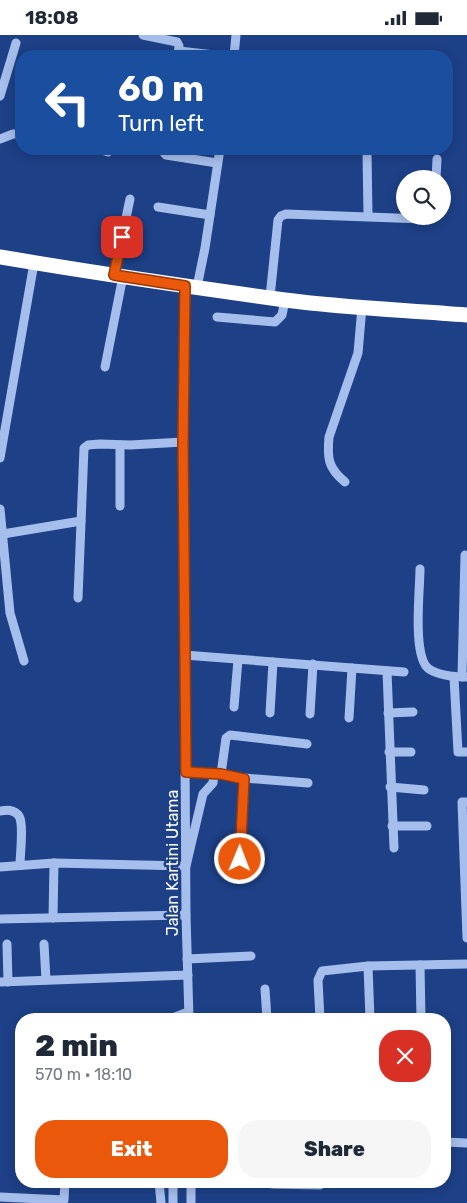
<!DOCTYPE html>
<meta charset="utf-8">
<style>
:root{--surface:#fff;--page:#f6f6f7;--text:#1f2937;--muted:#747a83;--accent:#ea580c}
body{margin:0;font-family:Rubik,sans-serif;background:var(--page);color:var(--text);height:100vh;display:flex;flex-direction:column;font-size:19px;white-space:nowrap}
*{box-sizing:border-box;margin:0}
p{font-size:16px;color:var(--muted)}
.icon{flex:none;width:28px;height:28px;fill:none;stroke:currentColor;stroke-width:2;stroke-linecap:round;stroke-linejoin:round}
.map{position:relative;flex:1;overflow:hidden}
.panel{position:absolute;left:15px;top:978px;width:436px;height:175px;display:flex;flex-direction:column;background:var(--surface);border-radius:20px;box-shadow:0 2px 12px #0003}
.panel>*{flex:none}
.guide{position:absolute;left:15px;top:15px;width:438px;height:105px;border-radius:20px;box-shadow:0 2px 12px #0003;background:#1a4fa0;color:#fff;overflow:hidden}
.controls{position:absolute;left:396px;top:135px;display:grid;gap:10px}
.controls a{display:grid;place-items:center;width:55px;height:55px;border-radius:50%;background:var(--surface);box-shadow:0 2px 12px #0003;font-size:25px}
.pin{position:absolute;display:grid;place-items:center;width:42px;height:42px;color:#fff;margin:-21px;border-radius:10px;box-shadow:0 2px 8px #0006}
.me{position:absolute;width:55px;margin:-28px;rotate:1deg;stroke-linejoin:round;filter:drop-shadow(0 0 4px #0008)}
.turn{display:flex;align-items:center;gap:18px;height:105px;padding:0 20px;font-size:22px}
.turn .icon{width:65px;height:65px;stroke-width:2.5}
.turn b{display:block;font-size:35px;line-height:42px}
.round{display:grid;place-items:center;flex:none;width:52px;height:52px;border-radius:20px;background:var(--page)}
.overview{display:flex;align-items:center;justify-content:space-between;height:85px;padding:0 20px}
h1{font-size:30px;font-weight:800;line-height:38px}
.cta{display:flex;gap:10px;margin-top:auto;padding:10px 20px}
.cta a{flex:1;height:58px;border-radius:20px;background:var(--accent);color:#fff;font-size:20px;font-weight:800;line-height:58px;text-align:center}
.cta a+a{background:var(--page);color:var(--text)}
.status{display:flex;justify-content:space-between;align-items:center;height:35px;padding:0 25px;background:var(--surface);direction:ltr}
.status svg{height:14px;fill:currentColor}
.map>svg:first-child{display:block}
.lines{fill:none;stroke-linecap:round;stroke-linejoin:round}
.minor{stroke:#a6beeb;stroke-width:9}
.highway{stroke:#fff;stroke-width:15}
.route-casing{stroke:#983908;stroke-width:12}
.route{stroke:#ea580c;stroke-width:9}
.labels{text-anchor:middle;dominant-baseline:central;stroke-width:5;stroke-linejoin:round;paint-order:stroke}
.street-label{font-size:16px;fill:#fff;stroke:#1d4087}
</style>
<div class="status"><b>18:08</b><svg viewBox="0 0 49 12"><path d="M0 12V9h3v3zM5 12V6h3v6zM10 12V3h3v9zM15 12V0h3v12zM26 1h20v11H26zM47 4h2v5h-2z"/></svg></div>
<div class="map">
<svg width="467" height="1168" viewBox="0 0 467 1168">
<rect width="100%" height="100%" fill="#1d4087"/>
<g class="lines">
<g class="minor">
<path d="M143,0l34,7 2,4 -1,10"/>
<path d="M179,16l44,5"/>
<path d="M234,21l2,-21"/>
<path d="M0,61l16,-53"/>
<path d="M0,104l13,-5h8"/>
<path d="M98,114l10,3"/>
<path d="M161,114l5,6 51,8"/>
<path d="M367,116l1,65"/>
<path d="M436,144l1,-20"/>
<path d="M158,172l52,8"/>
<path d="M114,240l16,-76"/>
<path d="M185,251l-2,156 3,473 3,104"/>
<path d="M197,252l8,-39 15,-99"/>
<path d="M270,262l8,-77 3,-4 5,-2 137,5 7,-3"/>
<path d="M217,282l58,5 7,-7 3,-15"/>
<path d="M105,332l18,-91"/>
<path d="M0,423l34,-195"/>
<path d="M345,447c-17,-14 -18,-24 -16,-45l29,-84 4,-46"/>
<path d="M120,471v-61"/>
<path d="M0,474l10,104 14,48"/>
<path d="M3,499l78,-13"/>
<path d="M420,534c0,21 -8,88 9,100 11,7 26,8 38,8"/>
<path d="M78,563l6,-150 4,-3 12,-1 30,1 53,-3"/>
<path d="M184,620l220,17"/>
<path d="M387,636l7,177"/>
<path d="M454,642l4,75h9"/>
<path d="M462,642l3,-122"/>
<path d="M234,672l4,-47"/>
<path d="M270,678l3,-51"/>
<path d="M388,678l25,-1"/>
<path d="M310,679l3,-50"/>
<path d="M349,683l3,-50"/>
<path d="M389,717h22"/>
<path d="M186,737l35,2 5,-36 4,-3 77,9"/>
<path d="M221,739l23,4 64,5"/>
<path d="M390,752l34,3"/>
<path d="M467,767h-5l5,136"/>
<path d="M0,776c7,-1 14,-2 19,5 5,8 1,39 1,49"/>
<path d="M392,791h35"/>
<path d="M0,832l54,-4 132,3 17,-72 10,-11 1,-9"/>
<path d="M240,838v-28l4,-67"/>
<path d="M53,883l1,-55"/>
<path d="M0,884l186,-4"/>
<path d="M7,909l1,38"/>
<path d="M44,909l2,36"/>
<path d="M187,924l64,-3"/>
<path d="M420,930l1,54"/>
<path d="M368,931l2,53"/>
<path d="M0,947l188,-7"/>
<path d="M265,954l2,30"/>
<path d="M170,984l18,-7"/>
<path d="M320,984l-2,-39 4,-9 46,-5 99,-2"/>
<path d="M445,1107l22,1"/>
<path d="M159,1146l2,22"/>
<path d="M173,1146v22"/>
<path d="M191,1146v22"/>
<path d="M270,1146l2,3 48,1 5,-4"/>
<path d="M0,1162l64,3 1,-19"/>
</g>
<path class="highway" d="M0,222c95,16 190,30 285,43 61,8 121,10 182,15"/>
</g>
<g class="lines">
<g class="route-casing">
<path id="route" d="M122,202l-8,38 71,11 -2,156 3,330 35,2 23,5 -4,80"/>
</g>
<use href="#route" class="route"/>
</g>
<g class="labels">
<g class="street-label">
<text transform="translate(172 828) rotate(-90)">Jalan Kartini Utama</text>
</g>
</g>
</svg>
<div class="controls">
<a><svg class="icon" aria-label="search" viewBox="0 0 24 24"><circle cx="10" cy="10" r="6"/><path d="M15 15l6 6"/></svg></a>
</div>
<div class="pin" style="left:122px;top:202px;background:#d93025"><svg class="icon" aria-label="arrive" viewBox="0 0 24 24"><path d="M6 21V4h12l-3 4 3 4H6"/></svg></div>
<svg class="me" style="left:240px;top:824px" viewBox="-20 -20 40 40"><circle r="17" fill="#ea580c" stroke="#fff" stroke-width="3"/><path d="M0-11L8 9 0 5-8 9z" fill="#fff"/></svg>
<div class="guide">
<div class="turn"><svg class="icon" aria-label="left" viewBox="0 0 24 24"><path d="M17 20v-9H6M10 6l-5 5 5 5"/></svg><div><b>60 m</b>Turn left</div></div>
</div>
<section class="panel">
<div class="overview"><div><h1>2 min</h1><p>570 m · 18:10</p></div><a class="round" style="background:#d93025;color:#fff"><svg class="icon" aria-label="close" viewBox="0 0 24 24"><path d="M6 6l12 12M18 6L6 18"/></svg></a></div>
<div class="cta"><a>Exit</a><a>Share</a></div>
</section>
</div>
